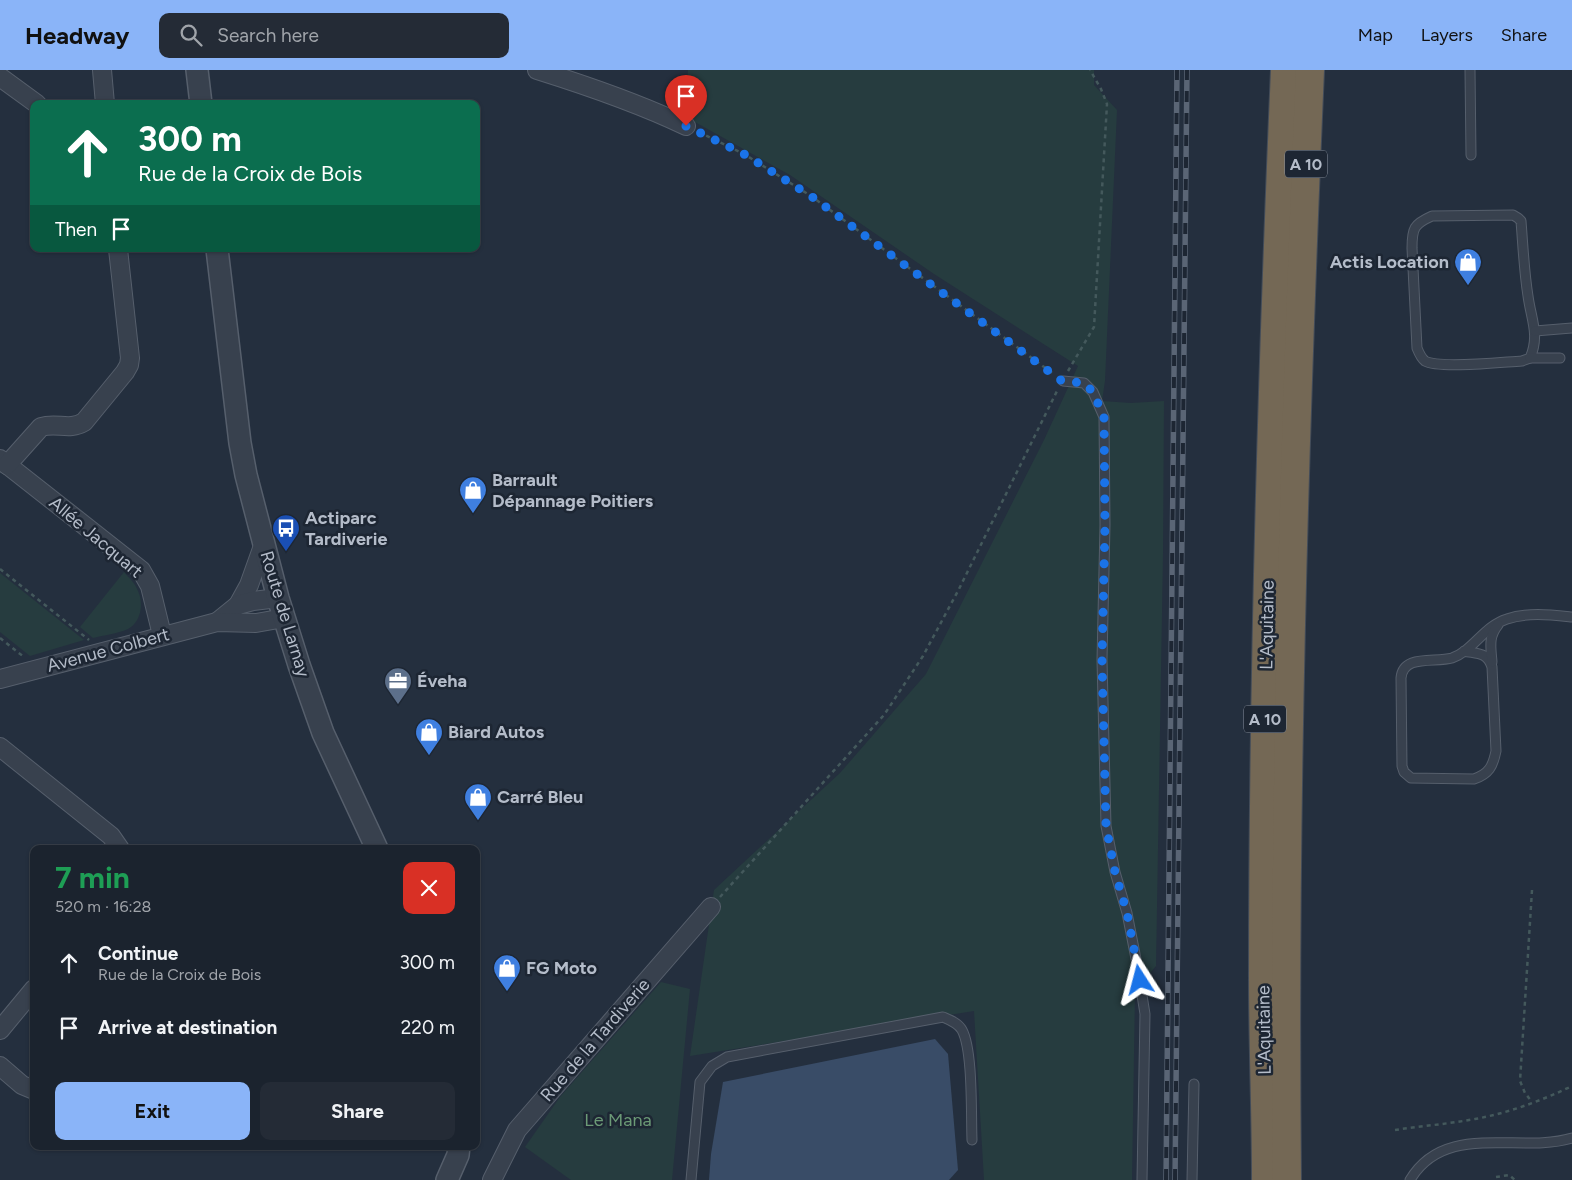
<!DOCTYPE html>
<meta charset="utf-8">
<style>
:root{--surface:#1b232e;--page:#242b36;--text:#f1f3f6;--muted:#a0a4aa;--line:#39404a;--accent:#8ab4f8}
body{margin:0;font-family:Figtree,sans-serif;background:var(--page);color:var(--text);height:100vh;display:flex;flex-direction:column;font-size:19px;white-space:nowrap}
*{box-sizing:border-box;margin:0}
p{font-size:16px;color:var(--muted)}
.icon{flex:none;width:28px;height:28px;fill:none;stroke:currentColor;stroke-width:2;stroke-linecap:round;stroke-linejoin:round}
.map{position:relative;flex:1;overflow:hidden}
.panel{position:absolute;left:30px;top:775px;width:450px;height:305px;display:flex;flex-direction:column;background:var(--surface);border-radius:10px;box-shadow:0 1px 4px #0004,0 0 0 1px var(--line)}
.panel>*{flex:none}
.banner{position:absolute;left:30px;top:30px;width:450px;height:152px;border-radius:10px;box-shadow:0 1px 4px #0004,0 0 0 1px var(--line);background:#0b6e4f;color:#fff;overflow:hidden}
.pin{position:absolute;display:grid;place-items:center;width:42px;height:42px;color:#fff;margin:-51px -21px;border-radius:50% 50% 50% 0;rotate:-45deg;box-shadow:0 0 5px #0007}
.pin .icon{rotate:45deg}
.me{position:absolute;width:55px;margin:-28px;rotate:351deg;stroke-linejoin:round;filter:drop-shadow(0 0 4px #0008)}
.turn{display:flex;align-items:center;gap:18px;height:105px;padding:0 25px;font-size:22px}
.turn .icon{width:65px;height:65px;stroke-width:2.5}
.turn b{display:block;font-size:35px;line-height:42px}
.then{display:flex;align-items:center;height:48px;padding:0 25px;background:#0003;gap:10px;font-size:19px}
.round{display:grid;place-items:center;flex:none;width:52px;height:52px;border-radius:10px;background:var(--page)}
.headline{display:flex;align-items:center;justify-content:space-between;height:85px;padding:0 25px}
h1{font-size:30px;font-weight:700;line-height:38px;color:#1e9e55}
.primary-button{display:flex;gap:10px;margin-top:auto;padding:10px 25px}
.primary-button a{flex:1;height:58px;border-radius:10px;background:var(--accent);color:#111;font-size:20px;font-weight:700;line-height:58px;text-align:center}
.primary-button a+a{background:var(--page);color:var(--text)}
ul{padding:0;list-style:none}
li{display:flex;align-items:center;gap:15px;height:65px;padding:0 25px}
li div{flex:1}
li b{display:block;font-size:19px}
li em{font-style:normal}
header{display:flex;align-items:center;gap:30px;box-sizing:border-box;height:70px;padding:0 25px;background:var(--accent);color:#111}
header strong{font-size:24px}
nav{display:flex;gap:28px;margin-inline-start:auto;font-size:18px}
.search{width:350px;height:45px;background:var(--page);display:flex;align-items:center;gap:12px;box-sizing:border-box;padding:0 18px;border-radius:10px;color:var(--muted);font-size:19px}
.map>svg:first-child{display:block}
.green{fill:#263c3f}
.water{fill:#394c67}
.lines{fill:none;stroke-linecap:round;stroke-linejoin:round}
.service-casing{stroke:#565f6c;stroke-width:11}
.minor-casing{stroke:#565f6c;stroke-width:20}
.tertiary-casing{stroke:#565f6c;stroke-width:24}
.motorway-casing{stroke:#434c59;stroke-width:30}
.path{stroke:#44595c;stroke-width:2.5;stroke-dasharray:4 4;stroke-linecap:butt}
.service{stroke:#38414e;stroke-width:9}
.minor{stroke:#38414e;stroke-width:18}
.tertiary{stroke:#38414e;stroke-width:21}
.motorway{stroke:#746855;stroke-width:28}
.rail-casing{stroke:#5a6575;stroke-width:5.5}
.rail{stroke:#1d2633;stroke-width:4;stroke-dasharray:11;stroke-linecap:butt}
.route{stroke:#1a73e8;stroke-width:9;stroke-dasharray:0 16.2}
.labels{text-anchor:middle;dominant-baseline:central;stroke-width:5;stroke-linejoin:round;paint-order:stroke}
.shield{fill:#1d2633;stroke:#878f9c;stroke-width:1}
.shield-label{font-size:16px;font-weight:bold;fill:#b4bcc9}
.poi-label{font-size:18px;font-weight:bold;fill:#b4bcc9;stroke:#1d2633;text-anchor:start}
.street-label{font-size:18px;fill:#b4bcc9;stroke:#1d2633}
.park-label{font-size:18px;fill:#6b9a76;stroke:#1d2633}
</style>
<header>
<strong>Headway</strong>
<div class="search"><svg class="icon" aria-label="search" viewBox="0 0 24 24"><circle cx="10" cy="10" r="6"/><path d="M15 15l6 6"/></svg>Search here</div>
<nav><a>Map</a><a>Layers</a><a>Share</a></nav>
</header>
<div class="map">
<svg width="1572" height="1110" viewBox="0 0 1572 1110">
<rect width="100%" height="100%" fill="#242f3e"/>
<g class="green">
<path d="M688,0h406v15l23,25 -12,271 -3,20 29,2 33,-2 -1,153 -7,412 -21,25 -3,189h-148l-10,-169 -284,45 24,-166 126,-117 86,-99 118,-234 34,-74 -144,-92 -144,-99 -104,-58z"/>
<path d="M124,502c5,6 11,11 14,19 6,13 3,31 -10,38 -11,5 -24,6 -35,9l-13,-11z"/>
<path d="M0,503l84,67 -54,16 -30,-24z"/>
<path d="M661,912l29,7 -18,191h-101l-46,-33 35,-50z"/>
</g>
<path class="water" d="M935,969l13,15 10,116 -9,10h-240l2,-26 12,-72z"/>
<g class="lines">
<g class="service-casing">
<g id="service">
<path d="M1470,0l1,85"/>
<path d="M1513,145l5,3 3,3c2,25 3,50 7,75 3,23 12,39 2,62l-8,3c-19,1 -83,8 -97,0 -4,-3 -6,-8 -8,-13l-5,-100c0,-20 2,-24 20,-32z"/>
<path d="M1535,261l37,-3"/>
<path d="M1530,288h30"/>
<path d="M1063,311l21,2 9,9 11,25 1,108 -3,135 4,166 9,46 12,41 10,51 8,50 -3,166"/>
<path d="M1464,581c14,3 23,1 28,16l4,84c-3,15 -7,23 -22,28l-63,-1 -7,-6 -2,-6 -1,-88c2,-24 34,-15 51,-20 21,-7 32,-32 55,-39 20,-7 45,-4 65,-2"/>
<path d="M1492,592c-1,-14 -4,-25 6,-37"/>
<path d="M691,1110l9,-98 12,-16 15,-9 216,-40c7,3 15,6 19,13 11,20 9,84 10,110"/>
<path d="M1192,1110l2,-96"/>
<path d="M1410,1110c35,-59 109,-26 162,-42"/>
</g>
</g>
<g class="minor-casing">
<g id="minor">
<path d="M102,0l3,34"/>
<path d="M537,0c51,16 101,33 149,56"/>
<path d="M0,7l37,27"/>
<path d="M0,389l141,111 9,16 12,49"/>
<path d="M7,395l34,-38c16,-5 28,4 43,-5l41,-50 4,-7 1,-7 -12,-109"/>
<path d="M238,535l11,-20 15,-42"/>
<path d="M217,552l21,-17 15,-4 25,-3"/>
<path d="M0,609l217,-57 39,1 28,-5"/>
<path d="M0,677l111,89 9,13"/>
<path d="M0,960l34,-41"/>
<path d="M0,996l22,19 12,5"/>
<path d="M492,1110l25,-50 194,-223"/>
</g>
</g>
<g class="tertiary-casing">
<g id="tertiary">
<path d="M197,0l4,34"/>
<path d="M217,179l23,194 6,32 32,123 21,67 24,68 54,116"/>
<path d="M447,1110l11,-25 1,-9"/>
</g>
</g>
<g class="motorway-casing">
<g id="motorway">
<path d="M1266,1110c0,-67 -3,-134 -3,-201 0,-303 9,-606 22,-909"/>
<path d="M1287,1110c-4,-370 7,-740 23,-1110"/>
</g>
</g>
<g class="path">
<path d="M699,62l45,22 67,42 244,179"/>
<path d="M1068,301l26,-44 13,-223 -6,-15 -11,-19"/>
<path d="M0,499l89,71"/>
<path d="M0,568l24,19"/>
<path d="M1532,820l-12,191 5,12 7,9"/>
<path d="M720,827l164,-182 39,-59 36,-67 99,-200"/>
<path d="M1395,1060c26,-4 53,-6 80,-11 33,-6 66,-18 97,-33"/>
<path d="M1496,1107l13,-2 6,5"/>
</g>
<use href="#service" class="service"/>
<use href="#minor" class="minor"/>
<use href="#tertiary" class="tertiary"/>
<use href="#motorway" class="motorway"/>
<g class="rail-casing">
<g id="rail">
<path d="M1166,1110l11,-1110"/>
<path d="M1175,1110l12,-1110"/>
</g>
</g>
<use href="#rail" class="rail"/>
</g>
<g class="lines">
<path class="route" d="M686,56l58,28 67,42 251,185 22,2 9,9 11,25 1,108 -3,135 4,166 9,46 12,41 13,67"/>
</g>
<defs>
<g id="shop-pin" transform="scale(1.4375)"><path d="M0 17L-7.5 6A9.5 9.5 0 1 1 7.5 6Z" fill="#3f7fe0" stroke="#1d2633"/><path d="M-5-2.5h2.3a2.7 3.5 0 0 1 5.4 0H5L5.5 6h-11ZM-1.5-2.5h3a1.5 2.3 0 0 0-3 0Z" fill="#fff"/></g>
<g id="bus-pin" transform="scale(1.4375)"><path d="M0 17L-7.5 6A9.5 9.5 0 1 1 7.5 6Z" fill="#1a4fb4" stroke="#1d2633"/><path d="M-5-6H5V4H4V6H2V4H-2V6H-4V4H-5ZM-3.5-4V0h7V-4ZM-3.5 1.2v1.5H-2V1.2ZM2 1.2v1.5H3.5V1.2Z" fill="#fff"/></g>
<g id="office-pin" transform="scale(1.4375)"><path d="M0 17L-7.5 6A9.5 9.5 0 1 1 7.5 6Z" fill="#5c6f8a" stroke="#1d2633"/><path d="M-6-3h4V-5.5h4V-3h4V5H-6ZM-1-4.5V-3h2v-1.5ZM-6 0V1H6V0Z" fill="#fff"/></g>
</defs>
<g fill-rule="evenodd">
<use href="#shop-pin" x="1468" y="192"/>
<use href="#shop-pin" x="473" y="420"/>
<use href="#bus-pin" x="286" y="458"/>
<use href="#office-pin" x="398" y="611"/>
<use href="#shop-pin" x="429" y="662"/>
<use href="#shop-pin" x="478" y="727"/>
<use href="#shop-pin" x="507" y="898"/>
</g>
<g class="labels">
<g class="shield">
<rect x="1285" y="80.5" width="42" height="27" rx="4"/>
<rect x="1244" y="635.5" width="42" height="27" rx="4"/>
</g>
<g class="shield-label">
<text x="1306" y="94">A 10</text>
<text x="1265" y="649">A 10</text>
</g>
<g class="poi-label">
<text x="1449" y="192" text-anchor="end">Actis Location</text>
<text x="492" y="410">Barrault<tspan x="492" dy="21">Dépannage Poitiers</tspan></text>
<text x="305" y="448">Actiparc<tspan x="305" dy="21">Tardiverie</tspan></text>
<text x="417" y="611">Éveha</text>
<text x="448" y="662">Biard Autos</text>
<text x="497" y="727">Carré Bleu</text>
<text x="526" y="898">FG Moto</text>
</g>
<g class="street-label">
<text transform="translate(96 467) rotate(40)">Allée Jacquart</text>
<text transform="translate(285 544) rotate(73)">Route de Larnay</text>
<text transform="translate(1267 555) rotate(-89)">L'Aquitaine</text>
<text transform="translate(108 580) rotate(-15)">Avenue Colbert</text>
<text transform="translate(1264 960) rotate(-91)">L'Aquitaine</text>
<text transform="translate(595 970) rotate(-49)">Rue de la Tardiverie</text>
</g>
<g class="park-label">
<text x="618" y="1050">Le Mana</text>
</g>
</g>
</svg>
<div class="pin" style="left:686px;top:56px;background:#d93025"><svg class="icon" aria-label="arrive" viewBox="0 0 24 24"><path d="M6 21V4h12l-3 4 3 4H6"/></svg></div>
<svg class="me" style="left:1140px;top:910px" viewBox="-20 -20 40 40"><path d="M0-17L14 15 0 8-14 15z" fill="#1a73e8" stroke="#fff" stroke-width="4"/></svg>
<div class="banner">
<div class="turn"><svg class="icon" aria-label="ahead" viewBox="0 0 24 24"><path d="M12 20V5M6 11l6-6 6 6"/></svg><div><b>300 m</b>Rue de la Croix de Bois</div></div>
<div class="then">Then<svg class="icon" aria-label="arrive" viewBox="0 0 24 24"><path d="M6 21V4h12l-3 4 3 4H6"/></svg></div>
</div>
<section class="panel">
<div class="headline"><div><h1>7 min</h1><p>520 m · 16:28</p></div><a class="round" style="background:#d93025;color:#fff"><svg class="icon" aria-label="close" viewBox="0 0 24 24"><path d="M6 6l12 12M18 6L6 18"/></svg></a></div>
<ul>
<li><svg class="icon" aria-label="ahead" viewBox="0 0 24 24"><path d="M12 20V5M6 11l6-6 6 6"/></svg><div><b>Continue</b><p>Rue de la Croix de Bois</p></div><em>300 m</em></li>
<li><svg class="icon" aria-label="arrive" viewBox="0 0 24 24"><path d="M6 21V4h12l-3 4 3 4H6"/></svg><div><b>Arrive at destination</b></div><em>220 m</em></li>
</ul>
<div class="primary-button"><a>Exit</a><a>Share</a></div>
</section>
</div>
